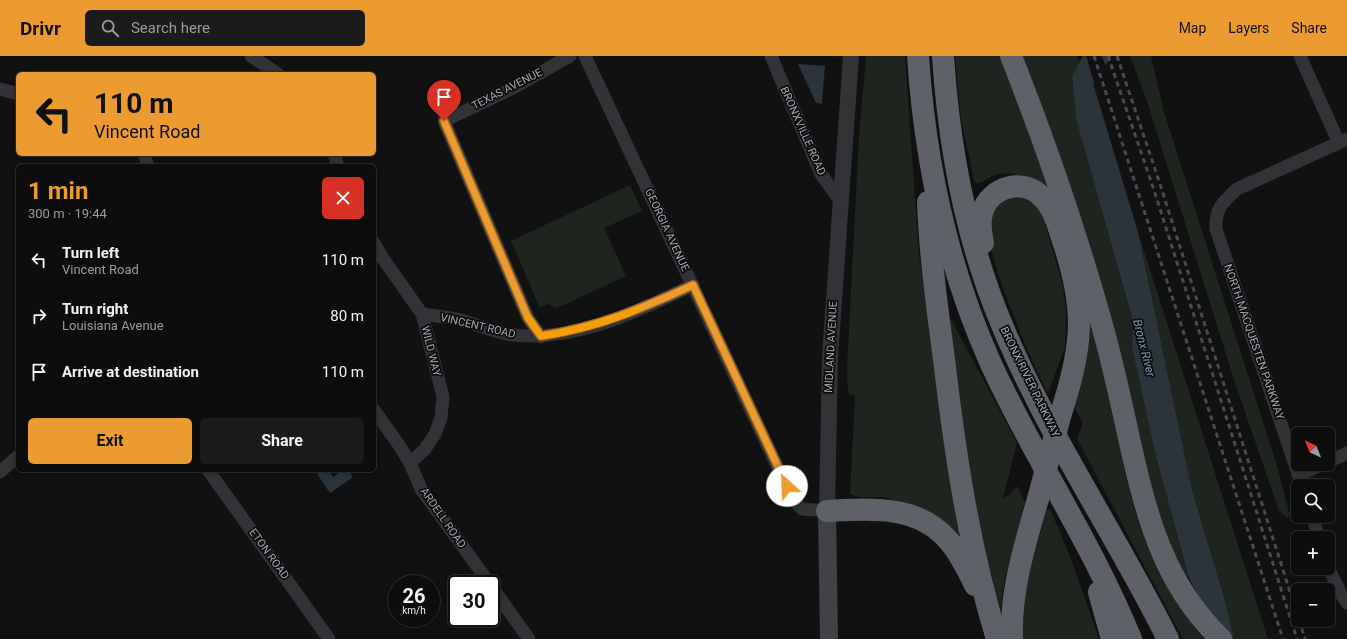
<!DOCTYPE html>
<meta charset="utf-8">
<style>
:root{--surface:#0d0d0e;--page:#1b1b1c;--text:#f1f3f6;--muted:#9a9c9e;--line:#2d2d2e;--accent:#eb9b30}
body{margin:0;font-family:Roboto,sans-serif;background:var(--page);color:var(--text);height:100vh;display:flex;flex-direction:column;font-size:15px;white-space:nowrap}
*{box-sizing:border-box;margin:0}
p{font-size:13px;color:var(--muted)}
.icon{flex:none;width:22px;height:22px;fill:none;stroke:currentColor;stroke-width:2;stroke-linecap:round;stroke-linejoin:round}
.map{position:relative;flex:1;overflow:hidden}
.details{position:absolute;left:16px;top:108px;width:360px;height:308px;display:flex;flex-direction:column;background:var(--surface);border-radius:6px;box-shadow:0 2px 6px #0003,0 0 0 1px var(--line)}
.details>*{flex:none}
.hud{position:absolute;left:16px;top:16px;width:360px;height:84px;border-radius:6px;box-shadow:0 2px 6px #0003,0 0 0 1px var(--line);background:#eb9b30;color:#111;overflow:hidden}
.needle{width:26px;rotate:317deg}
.tools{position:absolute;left:1291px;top:371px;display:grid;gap:8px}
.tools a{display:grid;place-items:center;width:44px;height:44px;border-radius:6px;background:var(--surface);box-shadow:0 2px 6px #0003,0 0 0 1px var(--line);font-size:20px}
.speed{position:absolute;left:388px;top:519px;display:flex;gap:8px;font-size:20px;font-weight:700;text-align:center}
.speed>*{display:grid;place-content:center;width:52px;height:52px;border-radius:50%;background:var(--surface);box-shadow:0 2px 6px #0003,0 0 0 1px var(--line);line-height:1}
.speed small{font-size:10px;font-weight:400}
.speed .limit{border:2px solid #111;border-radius:6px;background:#fff;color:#111}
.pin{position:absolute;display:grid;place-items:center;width:34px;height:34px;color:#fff;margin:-41px -17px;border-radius:50% 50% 50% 0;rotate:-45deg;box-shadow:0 0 4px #0007}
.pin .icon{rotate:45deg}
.me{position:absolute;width:44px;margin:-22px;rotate:335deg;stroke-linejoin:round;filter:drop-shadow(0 0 3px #0008)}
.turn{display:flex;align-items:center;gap:14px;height:84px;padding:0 12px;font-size:18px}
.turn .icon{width:52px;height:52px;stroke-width:2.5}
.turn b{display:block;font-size:28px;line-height:34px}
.round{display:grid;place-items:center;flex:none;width:42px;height:42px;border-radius:6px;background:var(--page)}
.summary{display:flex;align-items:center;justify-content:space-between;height:68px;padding:0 12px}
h1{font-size:24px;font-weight:700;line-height:30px;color:var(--accent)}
.action{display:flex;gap:8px;margin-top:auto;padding:8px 12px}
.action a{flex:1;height:46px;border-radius:6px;background:var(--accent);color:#111;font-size:16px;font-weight:700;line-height:46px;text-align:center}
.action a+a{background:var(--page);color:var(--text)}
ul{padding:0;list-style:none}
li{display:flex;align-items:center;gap:12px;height:56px;padding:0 12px}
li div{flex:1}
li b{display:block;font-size:15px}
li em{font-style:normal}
header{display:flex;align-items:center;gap:24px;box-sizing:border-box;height:56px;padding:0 20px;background:var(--accent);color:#111}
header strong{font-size:19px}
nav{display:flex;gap:22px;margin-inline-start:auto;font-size:14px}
.search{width:280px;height:36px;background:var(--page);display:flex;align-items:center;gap:10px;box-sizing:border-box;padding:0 14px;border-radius:6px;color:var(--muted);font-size:15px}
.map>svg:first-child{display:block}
.green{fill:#1d251e}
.water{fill:#2b343a}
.pier{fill:#111112}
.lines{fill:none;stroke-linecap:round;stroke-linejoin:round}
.minor{stroke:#323337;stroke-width:13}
.tertiary{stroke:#323337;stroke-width:16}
.secondary{stroke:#404247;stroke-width:18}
.motorway{stroke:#5e6268;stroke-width:22}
.rail{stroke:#494b50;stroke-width:3;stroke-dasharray:5 4;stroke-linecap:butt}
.motorway-bridge{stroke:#5e6268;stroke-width:22}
.route-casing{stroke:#99651f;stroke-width:10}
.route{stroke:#eb9b30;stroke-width:7}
.slow{stroke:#f59e0b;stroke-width:7}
.labels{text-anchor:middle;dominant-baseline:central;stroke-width:3.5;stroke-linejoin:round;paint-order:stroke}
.street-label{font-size:11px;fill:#a3a9b2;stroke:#0c0c0d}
.water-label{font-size:12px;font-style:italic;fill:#7a9aad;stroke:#0c0c0d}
</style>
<header>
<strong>Drivr</strong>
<div class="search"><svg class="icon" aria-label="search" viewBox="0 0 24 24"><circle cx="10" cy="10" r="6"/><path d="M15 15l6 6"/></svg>Search here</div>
<nav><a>Map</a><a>Layers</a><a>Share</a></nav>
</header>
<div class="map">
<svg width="1347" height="583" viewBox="0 0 1347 583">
<rect width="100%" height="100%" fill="#111112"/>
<g class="green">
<path d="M866,0h39l14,199 12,85 38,215 -55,-49 -30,-9h-25l-9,-3 5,-99 -7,-1 -1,-26 12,-231z"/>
<path d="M955,0h44l28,70 24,67c-17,-11 -38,-26 -58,-17 -7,3 -9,7 -17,7l-2,-3 -13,-61z"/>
<path d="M1020,0h57l3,7 -8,13 4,43 57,202 -1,27 23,105 34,125 -9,-9 -12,-22z"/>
<path d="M1130,0h21l13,56 113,354 13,50 -3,2 -8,-7 -45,-131 -87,-279z"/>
<path d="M630,129l12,26 -38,17 22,48 -69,32 -9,-4 -8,4 -29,-67z"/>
<path d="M1023,140l11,6 8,11 21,73 3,25 -1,35 -17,48c-14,-27 -69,-151 -59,-176 2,-6 10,-13 14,-19z"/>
<path d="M1138,176l130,407h-32l-4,-3 -8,-39 -32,-107z"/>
<path d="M1086,252c8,32 17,63 24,95 17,76 27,149 76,212 6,8 12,17 19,24h-22l-106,-200 6,-16 -12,-22z"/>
<path d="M951,263l66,124 -14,55 6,-3 8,-9 8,16 -20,75 -6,44 -18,-77 -35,-223z"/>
<path d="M1050,453l20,47 29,83h-80c0,-8 0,-17 1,-25 2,-35 19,-69 26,-104z"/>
</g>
<g class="water">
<path d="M1083,0h29l-19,27 45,149 54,258 32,107 10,42h-24l-7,-34 -14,-27 -34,-125 -23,-105 1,-27 -57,-202 -4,-43z"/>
<path d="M798,8l27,2 -3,38 -6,-1z"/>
<path d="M323,414h5l5,7 11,-7h4l5,7 -23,16 -13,-19z"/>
</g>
<path class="pier" d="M1086,0h16l4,11 -12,15z"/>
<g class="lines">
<g class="minor">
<path d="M251,0l27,18"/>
<path d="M585,0l208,444 9,9 25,2"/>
<path d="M771,0l50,118 20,28"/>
<path d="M1300,0l39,87"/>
<path d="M0,33l18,5"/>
<path d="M144,98l4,12"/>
<path d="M334,98l4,12"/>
<path d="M374,187l8,14 40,57 21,83 -2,21 -6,16 -10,15 -15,14"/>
<path d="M422,258c13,2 26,3 39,6 17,5 35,13 52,15 63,7 125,-24 180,-50"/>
<path d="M541,281l-13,-19 -84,-197 67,-32 59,-33"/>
<path d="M374,354l25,35 11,18 11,26 69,95"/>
<path d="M1328,406l19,-9"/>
<path d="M208,414l121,169"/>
<path d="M0,416l18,-16"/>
<path d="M1299,419l24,-11"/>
<path d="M1302,430l-86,-257c-1,-21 7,-27 21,-40l110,-50"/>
<path d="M1312,460l7,22"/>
<path d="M1328,511l13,27 6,9"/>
<path d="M491,530l38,53"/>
</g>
<path class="tertiary" d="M827,455l3,-154 21,-301"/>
<path class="secondary" d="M827,455l2,128"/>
<g class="motorway">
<path d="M918,0c7,106 29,210 73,308 43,94 101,179 140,275"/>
<path d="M943,0c6,92 23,184 59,269 45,109 113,208 166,314"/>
<path d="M1011,0c34,86 64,173 89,262 12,41 21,83 30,125 17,75 34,141 91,196"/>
<path d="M928,146c2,53 9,105 16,157 11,94 25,189 53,280"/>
<path d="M983,187c-2,-10 -4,-20 -1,-30 8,-27 42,-36 61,-15 11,11 15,28 20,43 23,68 20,105 -2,172"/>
<path d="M827,455c42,-2 90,-7 121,29 12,13 19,29 27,45"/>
<path d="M1099,536l13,47"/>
<path d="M1012,583c-2,-48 13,-95 26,-140"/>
</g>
<g class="rail">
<path d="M1094,0l189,583"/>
<path d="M1108,0l45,131 144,452"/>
<path d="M1117,0l43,128 138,433"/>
<path d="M1299,564l6,19"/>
</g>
<path class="motorway-bridge" d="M1038,443l23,-86"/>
</g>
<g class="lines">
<g class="route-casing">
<path id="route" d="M444,65l84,197 13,18c57,-9 100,-27 152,-51l94,201"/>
</g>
<use href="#route" class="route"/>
<path class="slow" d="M528,261l13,19c34,-5 65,-13 97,-27"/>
</g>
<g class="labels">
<g class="street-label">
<text transform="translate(507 33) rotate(-27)">TEXAS AVENUE</text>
<text transform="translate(803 75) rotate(66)">BRONXVILLE ROAD</text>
<text transform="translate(667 174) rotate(65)">GEORGIA AVENUE</text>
<text transform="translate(478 270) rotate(13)">VINCENT ROAD</text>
<text transform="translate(1254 286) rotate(71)">NORTH MACQUESTEN PARKWAY</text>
<text transform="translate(831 291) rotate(-87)">MIDLAND AVENUE</text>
<text transform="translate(431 295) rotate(76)">WILD WAY</text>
<text transform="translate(1030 326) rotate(64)">BRONX RIVER PARKWAY</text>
<text transform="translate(443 462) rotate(55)">ARDELL ROAD</text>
<text transform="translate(269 498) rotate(54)">ETON ROAD</text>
</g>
<g class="water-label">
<text transform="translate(1144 292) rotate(76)">Bronx River</text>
</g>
</g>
</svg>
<div class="tools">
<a><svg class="needle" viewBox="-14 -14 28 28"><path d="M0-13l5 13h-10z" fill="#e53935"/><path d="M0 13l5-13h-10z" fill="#9a9c9e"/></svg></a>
<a><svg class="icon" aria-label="search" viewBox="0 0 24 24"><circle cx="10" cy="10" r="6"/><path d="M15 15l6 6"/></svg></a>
<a>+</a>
<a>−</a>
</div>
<div class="speed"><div>26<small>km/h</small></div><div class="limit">30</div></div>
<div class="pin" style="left:444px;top:65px;background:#d93025"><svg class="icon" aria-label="arrive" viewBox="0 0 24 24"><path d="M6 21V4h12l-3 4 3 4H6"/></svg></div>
<svg class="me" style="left:787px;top:430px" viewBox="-20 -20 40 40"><circle r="19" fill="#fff"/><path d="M0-13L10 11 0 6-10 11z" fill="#eb9b30"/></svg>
<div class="hud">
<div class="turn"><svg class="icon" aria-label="left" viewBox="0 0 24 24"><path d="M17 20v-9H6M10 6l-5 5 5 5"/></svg><div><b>110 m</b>Vincent Road</div></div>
</div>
<section class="details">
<div class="summary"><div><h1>1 min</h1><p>300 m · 19:44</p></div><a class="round" style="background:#d93025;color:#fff"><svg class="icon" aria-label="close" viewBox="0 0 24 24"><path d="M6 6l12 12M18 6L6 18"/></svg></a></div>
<ul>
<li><svg class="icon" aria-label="left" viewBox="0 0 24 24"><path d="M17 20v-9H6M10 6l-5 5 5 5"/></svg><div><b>Turn left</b><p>Vincent Road</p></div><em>110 m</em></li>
<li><svg class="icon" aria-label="right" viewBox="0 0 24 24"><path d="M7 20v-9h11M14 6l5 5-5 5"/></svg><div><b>Turn right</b><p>Louisiana Avenue</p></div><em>80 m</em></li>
<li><svg class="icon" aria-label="arrive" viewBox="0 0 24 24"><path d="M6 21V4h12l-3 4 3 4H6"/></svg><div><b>Arrive at destination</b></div><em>110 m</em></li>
</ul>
<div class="action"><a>Exit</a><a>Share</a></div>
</section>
</div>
